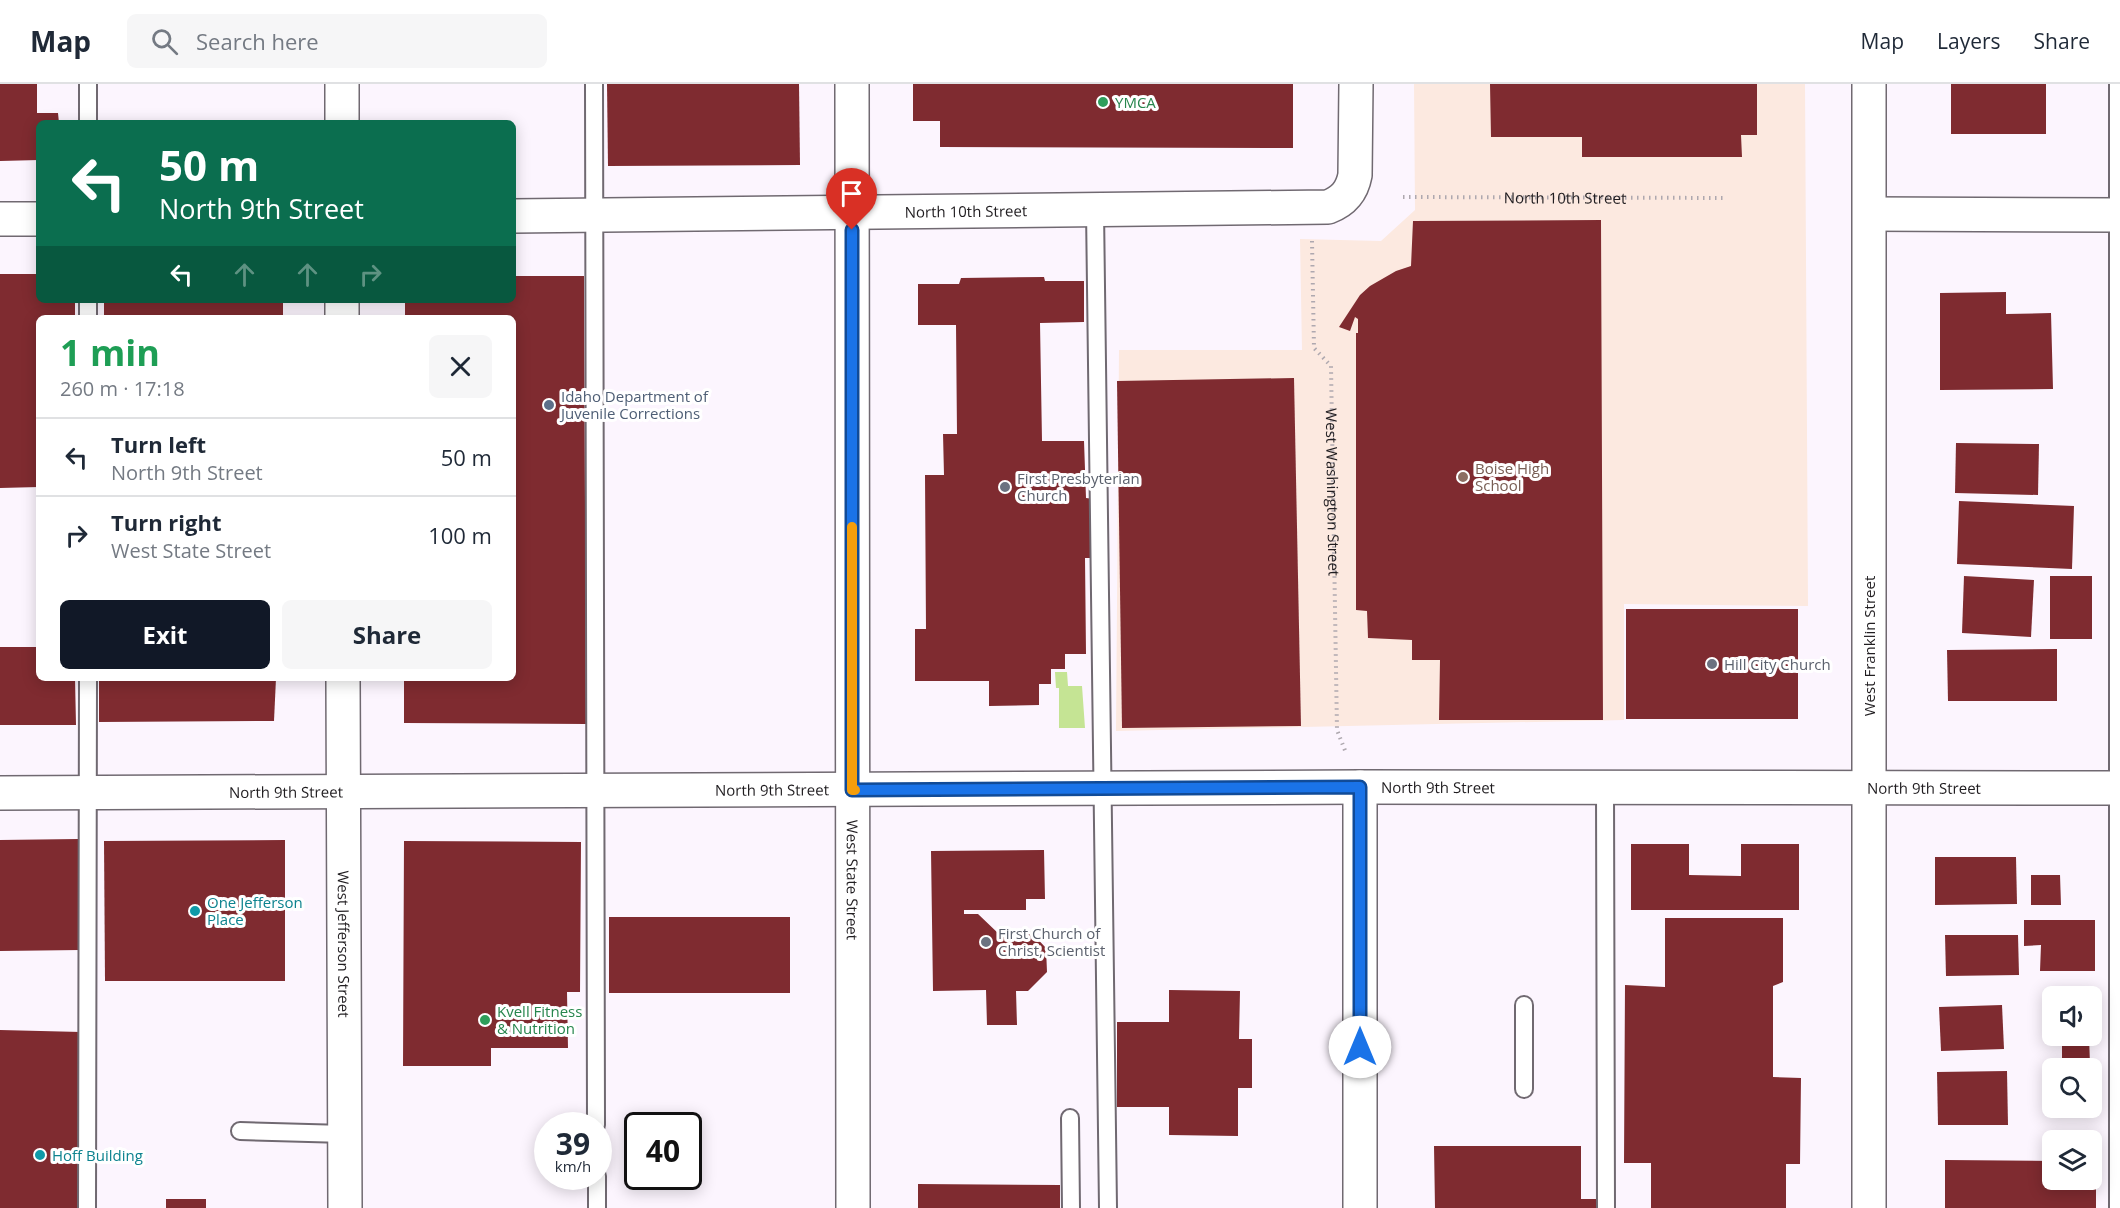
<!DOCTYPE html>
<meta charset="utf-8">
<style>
:root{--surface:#fff;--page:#f6f6f7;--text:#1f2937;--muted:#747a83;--line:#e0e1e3;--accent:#111827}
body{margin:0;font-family:"Open Sans",sans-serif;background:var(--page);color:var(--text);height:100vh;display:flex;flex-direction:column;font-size:22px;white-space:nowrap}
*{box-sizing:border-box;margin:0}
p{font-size:20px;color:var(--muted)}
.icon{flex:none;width:33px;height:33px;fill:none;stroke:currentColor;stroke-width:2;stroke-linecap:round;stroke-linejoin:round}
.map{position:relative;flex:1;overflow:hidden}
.details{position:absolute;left:36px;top:231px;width:480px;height:366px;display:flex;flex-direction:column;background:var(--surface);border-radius:9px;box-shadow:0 3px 15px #0003}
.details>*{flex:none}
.banner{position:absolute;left:36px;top:36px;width:480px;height:183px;border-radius:9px;box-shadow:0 3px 15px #0003;background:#0b6e4f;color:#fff;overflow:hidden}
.controls{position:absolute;left:2042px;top:902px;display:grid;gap:12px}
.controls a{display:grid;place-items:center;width:60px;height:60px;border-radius:9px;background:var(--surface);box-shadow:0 3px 15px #0003;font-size:30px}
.speed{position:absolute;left:534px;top:1028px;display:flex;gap:12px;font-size:30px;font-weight:700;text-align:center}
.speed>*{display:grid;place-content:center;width:78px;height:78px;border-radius:50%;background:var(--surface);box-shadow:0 3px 15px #0003;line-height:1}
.speed small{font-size:15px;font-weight:400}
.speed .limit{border:3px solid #111;border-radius:9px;background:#fff;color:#111}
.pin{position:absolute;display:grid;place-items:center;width:51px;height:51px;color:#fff;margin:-62px -26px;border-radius:50% 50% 50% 0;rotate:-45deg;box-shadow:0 0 6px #0007}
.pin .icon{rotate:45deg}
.me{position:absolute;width:66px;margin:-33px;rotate:0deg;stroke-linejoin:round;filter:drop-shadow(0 0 4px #0008)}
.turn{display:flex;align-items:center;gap:21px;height:126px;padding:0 24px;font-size:27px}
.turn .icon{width:78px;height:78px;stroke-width:2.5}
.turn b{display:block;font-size:42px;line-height:51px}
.lanes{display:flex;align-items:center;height:57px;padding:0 24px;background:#0003;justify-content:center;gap:30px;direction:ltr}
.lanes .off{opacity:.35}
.round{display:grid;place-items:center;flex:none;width:63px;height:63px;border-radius:9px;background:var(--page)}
.summary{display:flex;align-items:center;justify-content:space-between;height:102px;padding:0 24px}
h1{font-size:36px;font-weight:700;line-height:45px;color:#1e9e55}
.cta{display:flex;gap:12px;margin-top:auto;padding:12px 24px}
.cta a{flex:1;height:69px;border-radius:9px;background:var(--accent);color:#fff;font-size:24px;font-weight:700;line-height:69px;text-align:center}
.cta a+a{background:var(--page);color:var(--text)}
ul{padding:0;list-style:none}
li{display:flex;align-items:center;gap:18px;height:78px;padding:0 24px;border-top:2px solid var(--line)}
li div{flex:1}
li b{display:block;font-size:22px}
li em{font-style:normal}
header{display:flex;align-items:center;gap:36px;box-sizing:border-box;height:84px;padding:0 30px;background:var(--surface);border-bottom:2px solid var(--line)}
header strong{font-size:28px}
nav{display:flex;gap:33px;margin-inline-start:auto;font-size:21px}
.search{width:420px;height:54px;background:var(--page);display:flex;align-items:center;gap:15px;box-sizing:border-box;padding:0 21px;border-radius:9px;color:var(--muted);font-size:22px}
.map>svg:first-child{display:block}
.education{fill:#fce9e0}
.green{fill:#c5e494}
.building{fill:#7f2b30}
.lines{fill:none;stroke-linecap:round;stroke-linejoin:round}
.lane-casing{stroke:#706971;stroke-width:20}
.street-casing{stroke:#706971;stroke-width:36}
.secondary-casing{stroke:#706971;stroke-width:36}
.path{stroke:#aea8af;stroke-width:4;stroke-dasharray:1.5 4.5;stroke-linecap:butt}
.lane{stroke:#fff;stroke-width:16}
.street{stroke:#fff;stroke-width:33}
.secondary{stroke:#fff;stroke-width:33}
.route-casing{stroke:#114b97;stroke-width:15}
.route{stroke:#1a73e8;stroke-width:10}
.slow{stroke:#f59e0b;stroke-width:10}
.leisure-dot{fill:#2e9e5b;stroke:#fff;stroke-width:2}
.service-dot{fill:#5c6f8a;stroke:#fff;stroke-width:2}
.education-dot{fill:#8d6e63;stroke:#fff;stroke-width:2}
.worship-dot{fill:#6b7280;stroke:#fff;stroke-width:2}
.culture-dot{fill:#0f9aa8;stroke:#fff;stroke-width:2}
.labels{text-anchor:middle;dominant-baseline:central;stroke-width:6;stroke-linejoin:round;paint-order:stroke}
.leisure-label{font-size:15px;fill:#27864d;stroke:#fff;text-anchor:start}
.street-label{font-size:15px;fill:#201d20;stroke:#fff}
.service-label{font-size:15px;fill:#4e5e75;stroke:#fff;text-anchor:start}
.education-label{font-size:15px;fill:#785e54;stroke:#fff;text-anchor:start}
.worship-label{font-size:15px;fill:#5b616d;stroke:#fff;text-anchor:start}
.culture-label{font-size:15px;fill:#0d838f;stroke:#fff;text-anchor:start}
</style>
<header>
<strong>Map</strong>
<div class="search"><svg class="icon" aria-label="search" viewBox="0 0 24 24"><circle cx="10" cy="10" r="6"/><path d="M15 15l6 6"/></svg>Search here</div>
<nav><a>Map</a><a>Layers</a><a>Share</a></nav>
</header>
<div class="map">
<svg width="2120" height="1124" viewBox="0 0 2120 1124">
<rect width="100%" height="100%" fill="#fcf5fe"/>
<path class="education" d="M1414,0h391l3,522 -184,-2v116l-508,11 3,-381h183l-2,-111 81,2 34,-31z"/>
<path class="green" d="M1055,588h12l1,14h14l3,42h-26v-40h-3z"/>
<g class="building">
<path d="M0,0h37v29h21l1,10h-20v37l-39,1z"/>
<path d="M607,0h192l1,81 -192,1z"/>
<path d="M913,0h380v64l-353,-1v-26h-27z"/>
<path d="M1490,0h267v51h-16l1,22h-160v-20h-91z"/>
<rect x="1951" y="0" width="95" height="50"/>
<path d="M1601,136l2,500h-164l1,-60h-28v-20l-44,-2 -1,-27 -11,-1v-277h2v-14l-3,-2 -5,14 -11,-4 21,-32 10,-9 26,-15 15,-5 2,-45z"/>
<path d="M0,190h39v26h36v18h-36v169l-39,1z"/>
<path d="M513,192h71l2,448 -182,-1v-45h109v-360h-108v-18h108z"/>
<path d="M1044,193l1,4h39v41l-44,1 2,118h42l2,57 8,1 1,59h-10l1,96h-21v15h-14v15h-12v21l-50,1v-25h-74v-52h11l-1,-154h19l-1,-41h14l-1,-109h-38v-41h41l2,-6z"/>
<path d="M2006,208v22l45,-1 2,76 -113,1v-97z"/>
<rect x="104" y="216" width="179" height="18"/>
<path d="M1294,294l7,348 -179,2 -5,-347z"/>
<path d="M1956,359l83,1 -1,51 -83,-2z"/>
<path d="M1959,417l115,5 -2,63 -115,-5z"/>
<path d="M1964,492l70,4 -3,57 -69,-4z"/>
<rect x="2050" y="492" width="42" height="63"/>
<rect x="1626" y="525" width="172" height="110"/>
<path d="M0,563h39v31h36l1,47h-76z"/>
<path d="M2057,565v52h-109l-1,-51z"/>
<path d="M99,594h177l-2,43 -175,1z"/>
<path d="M78,755l2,111 -80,1v-111z"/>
<path d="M285,756v141h-180l-1,-140z"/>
<path d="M404,757l177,1 -1,150h-13l1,56h-77v18h-88z"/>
<path d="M1631,760h58v31l52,1v-32h58v66h-168z"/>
<path d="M1044,766l1,49h-19v11h-62v4h14l22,21 3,-4h27l16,17 1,24 -19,19h-12l1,34h-30l-1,-35 -53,1 -2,-140z"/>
<path d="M1935,773h81l1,47 -82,1z"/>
<path d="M2031,791h29l1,30h-30z"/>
<rect x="609" y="833" width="181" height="76"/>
<path d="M1665,834h118v64l-10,4v91l28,1 -1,86h-14v44h-135v-45h-27l1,-178 40,2z"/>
<path d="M2024,836h71v51h-55l1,-26 -17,1z"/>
<path d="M1945,851h73l1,40 -73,1z"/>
<path d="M1169,906l71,1 -1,48h13v49h-14v48l-69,-1v-28h-52v-85h52z"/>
<path d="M2002,921l2,44 -63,2 -2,-44z"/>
<path d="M0,946l81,2 -2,176h-79z"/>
<path d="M2062,951h27l1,30h-28z"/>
<path d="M2007,987l1,54h-70l-1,-53z"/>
<path d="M1434,1062h147v53h17v9h-163z"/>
<path d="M1945,1076l107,1v18h39v-18h5v47h-151z"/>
<path d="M918,1100l142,1v23h-142z"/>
<rect x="166" y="1115" width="40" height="9"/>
</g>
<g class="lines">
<g class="lane-casing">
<g id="lane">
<path d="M594,0l2,1041"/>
<path d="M2118,0v1124"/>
<path d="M88,39v-39"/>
<path d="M1095,126l13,998"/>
<path d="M88,216v18"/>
<path d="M1605,704l1,420"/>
<path d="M1524,921v84"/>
<path d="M1070,1034l1,90"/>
<path d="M240,1047l105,3"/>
<path d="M87,1124l1,-530"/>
<path d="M597,1124v-32"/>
</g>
</g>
<g class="street-casing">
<g id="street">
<path d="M1870,130l250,1"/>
<path id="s3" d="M513,132l815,-9c16,-6 24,-16 27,-32l1,-91"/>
<path d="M0,135h39"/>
<path d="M1869,1124v-1124"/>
</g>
</g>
<g class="secondary-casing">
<g id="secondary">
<path d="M342,0v39"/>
<path id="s4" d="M852,0l1,1124"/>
<path d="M342,216v18"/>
<path id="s5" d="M343,594l2,530"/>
<path id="s6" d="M0,709l1360,-6 760,1"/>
<path d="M1360,1124v-421"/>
</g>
</g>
<g class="path">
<path id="s1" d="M1403,113l324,1"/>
<path id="s2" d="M1312,157l2,107 17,18 6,364 9,23"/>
</g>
<use href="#lane" class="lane"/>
<use href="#street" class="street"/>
<use href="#secondary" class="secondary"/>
</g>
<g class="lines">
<g class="route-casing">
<path id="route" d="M852,146v560l508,-3v260"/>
</g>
<use href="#route" class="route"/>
<path class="slow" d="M852,443v263h3"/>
</g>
<g class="leisure-dot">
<circle cx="1103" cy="18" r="6"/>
<circle cx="485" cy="936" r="6"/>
</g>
<circle class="service-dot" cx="549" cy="321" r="6"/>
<circle class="education-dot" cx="1463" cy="393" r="6"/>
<g class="worship-dot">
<circle cx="1005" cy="403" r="6"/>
<circle cx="1712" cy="580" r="6"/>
<circle cx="986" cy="858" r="6"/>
</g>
<g class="culture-dot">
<circle cx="195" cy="827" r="6"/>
<circle cx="40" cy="1071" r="6"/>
</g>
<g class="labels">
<g class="leisure-label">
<text x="1115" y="18">YMCA</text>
<text x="497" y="927">Kvell Fitness<tspan x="497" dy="17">&amp; Nutrition</tspan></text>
</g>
<g class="street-label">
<text stroke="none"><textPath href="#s1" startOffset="162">North 10th Street</textPath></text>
<text stroke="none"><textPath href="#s3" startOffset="453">North 10th Street</textPath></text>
<text stroke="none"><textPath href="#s2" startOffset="258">West Washington Street</textPath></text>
<text transform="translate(1869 562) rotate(-90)">West Franklin Street</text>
<text stroke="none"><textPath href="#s6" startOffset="1438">North 9th Street</textPath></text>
<text stroke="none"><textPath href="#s6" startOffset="1924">North 9th Street</textPath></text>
<text stroke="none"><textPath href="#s6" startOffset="772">North 9th Street</textPath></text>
<text stroke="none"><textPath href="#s6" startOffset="286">North 9th Street</textPath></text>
<text stroke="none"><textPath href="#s4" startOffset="796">West State Street</textPath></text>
<text stroke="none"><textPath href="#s5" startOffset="266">West Jefferson Street</textPath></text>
</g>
<g class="service-label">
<text x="561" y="312">Idaho Department of<tspan x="561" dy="17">Juvenile Corrections</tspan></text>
</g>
<g class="education-label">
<text x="1475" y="384">Boise High<tspan x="1475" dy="17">School</tspan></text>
</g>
<g class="worship-label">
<text x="1017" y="394">First Presbyterian<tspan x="1017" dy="17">Church</tspan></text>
<text x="1724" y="580">Hill City Church</text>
<text x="998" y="849">First Church of<tspan x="998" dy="17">Christ, Scientist</tspan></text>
</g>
<g class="culture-label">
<text x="207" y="818">One Jefferson<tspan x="207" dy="17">Place</tspan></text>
<text x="52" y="1071">Hoff Building</text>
</g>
</g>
</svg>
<div class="controls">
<a><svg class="icon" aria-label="sound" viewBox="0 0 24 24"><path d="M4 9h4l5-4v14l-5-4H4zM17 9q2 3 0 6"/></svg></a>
<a><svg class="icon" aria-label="search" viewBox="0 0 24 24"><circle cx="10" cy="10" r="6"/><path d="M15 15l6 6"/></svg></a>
<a><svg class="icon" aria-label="layers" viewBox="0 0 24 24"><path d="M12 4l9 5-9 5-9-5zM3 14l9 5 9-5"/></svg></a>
</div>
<div class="speed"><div>39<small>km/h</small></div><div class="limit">40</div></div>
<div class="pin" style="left:852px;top:146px;background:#d93025"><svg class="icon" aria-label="arrive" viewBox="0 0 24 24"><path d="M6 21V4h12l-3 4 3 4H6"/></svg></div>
<svg class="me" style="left:1360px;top:963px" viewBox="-20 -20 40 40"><circle r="19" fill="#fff"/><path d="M0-13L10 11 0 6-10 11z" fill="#1a73e8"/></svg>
<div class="banner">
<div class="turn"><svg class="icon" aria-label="left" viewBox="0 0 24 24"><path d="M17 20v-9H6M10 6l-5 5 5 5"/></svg><div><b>50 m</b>North 9th Street</div></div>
<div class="lanes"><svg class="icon" aria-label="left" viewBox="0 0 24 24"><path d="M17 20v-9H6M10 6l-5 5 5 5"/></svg><svg class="icon off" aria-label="ahead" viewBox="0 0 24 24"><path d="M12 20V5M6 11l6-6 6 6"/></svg><svg class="icon off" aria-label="ahead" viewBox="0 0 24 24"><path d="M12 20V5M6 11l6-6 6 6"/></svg><svg class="icon off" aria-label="right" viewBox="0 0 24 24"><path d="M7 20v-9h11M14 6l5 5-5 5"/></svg></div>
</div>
<section class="details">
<div class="summary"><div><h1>1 min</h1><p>260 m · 17:18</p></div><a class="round"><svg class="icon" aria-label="close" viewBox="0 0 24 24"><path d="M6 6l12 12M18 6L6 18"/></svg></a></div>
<ul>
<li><svg class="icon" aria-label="left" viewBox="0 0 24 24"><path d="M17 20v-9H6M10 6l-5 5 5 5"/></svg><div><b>Turn left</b><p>North 9th Street</p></div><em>50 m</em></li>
<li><svg class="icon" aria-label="right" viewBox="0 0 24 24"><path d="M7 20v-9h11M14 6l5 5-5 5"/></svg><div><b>Turn right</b><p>West State Street</p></div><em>100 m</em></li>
</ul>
<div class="cta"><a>Exit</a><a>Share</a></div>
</section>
</div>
